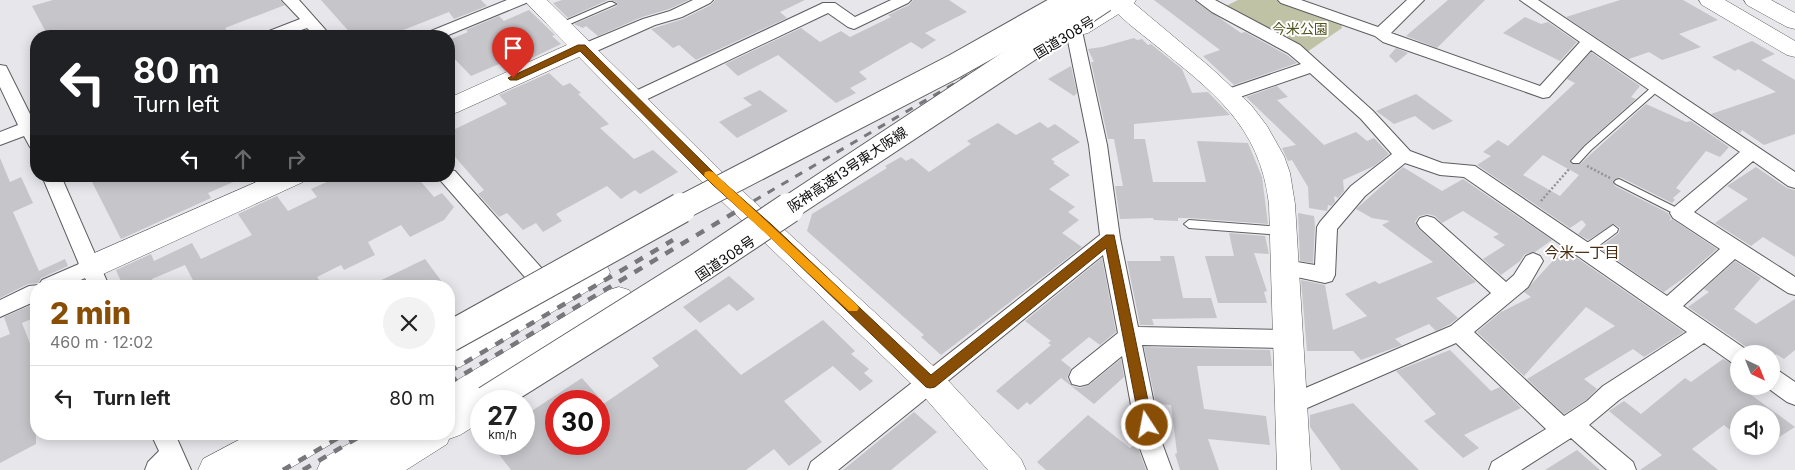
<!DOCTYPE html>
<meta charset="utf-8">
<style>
:root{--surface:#fff;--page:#f2f2f2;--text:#222;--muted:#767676;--line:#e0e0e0;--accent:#884e06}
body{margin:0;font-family:Inter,"Noto Sans JP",sans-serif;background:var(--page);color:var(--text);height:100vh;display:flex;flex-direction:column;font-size:19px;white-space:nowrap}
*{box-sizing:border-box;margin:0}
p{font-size:16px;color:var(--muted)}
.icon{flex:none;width:28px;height:28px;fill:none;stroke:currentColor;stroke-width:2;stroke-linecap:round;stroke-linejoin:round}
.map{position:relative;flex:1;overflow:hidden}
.sheet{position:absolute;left:30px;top:280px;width:425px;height:160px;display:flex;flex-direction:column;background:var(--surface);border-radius:20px;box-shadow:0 2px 12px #0003}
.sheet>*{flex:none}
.guide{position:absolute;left:30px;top:30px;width:425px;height:152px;border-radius:20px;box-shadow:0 2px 12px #0003;background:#202124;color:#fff;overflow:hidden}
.needle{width:32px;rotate:137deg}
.buttons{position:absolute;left:1730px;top:345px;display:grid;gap:10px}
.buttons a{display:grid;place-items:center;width:50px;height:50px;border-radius:50%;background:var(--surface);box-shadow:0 2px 12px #0003;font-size:25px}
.speed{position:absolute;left:470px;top:390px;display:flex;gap:10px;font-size:25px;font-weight:700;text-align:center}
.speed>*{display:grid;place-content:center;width:65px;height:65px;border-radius:50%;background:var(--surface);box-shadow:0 2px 12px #0003;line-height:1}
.speed small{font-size:12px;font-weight:400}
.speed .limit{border:8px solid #d22;background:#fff;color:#111}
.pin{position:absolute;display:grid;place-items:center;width:42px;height:42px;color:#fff;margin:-51px -21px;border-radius:50% 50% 50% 0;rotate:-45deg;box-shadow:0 0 5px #0007}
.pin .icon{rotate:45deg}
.me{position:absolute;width:55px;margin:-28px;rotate:349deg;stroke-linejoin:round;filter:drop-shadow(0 0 4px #0008)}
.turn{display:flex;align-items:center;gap:18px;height:105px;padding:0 20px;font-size:22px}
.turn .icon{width:65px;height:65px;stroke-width:2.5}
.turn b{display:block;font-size:35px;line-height:42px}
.lanes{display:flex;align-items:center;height:48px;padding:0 20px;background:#0003;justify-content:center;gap:25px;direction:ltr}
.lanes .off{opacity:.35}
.round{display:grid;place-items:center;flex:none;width:52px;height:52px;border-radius:26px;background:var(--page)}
.overview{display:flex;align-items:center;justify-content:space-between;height:85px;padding:0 20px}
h1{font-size:30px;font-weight:800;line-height:38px;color:var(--accent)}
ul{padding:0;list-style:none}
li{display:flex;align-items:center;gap:15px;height:65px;padding:0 20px;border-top:1px solid var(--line)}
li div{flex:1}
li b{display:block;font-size:19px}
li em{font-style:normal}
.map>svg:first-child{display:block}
.green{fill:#bfc2a5}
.building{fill:#c5c5ca;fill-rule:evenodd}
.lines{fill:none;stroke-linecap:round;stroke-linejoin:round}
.lane-casing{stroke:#5d5c60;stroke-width:2}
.street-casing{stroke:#5d5c60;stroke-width:2}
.secondary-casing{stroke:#5d5c60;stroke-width:1}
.highway-casing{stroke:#5d5c60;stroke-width:1}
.path{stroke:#939296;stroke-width:2.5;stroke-dasharray:2 2;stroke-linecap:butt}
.lane{fill:#fff;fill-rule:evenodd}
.street{fill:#fff;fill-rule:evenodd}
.secondary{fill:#fff;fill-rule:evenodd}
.highway{fill:#fff;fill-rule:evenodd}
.rail-far1{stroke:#78777b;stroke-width:3;stroke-dasharray:8 8;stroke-linecap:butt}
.rail{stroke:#78777b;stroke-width:4.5;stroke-dasharray:9 9;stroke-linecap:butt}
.highway-bridge-far1-casing{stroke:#5d5c60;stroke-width:26;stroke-linecap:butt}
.highway-bridge-casing{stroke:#5d5c60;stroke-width:32;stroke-linecap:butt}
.highway-bridge-far1{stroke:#fff;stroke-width:24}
.highway-bridge{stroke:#fff;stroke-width:30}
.route{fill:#884e06;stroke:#583304}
.slow{fill:#f59e0b}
.labels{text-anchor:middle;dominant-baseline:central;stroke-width:4;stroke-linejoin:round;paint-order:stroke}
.park-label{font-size:14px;fill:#52541f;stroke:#fff}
.street-label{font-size:14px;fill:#0c0b0d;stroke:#fff}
.neighbourhood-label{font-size:15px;fill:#492c0f;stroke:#fff}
</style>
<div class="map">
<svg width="1795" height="470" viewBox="0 0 1795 470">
<rect width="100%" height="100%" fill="#e6e6eb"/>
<path class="green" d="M1238,0h38l65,24 1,4 -35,24 -83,-45z"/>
<g class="building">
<path d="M53,0h227l5,5 -60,23 6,8h-183l-16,-30z"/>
<path d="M321,0h160l6,6 -33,13 -5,-7 -61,24h-35z"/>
<path d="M562,0h127l-20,9 -27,8 -44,19 -12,-10 -3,2 -9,-4 43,-18v-4l-9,-2 -40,18 -15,-15z"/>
<path d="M715,0h90l-25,12 7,6 -91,42 -17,-15 -6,3 -22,-19 32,-10 28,-14z"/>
<path d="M913,0h36l18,12 -42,21 11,7 -14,9 -11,-7 -52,30 8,7 -17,9 6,5 -20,10 -58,-48 -40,21 -13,-12 76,-36 19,14 21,-11 9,6 41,-20 -3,-2 21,-10z"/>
<path d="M1154,0h40l47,33 4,-1 42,23 10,8 -63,22 -31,-29 17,-6z"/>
<path d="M1448,0h37l-48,48 -31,-12z"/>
<path d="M1620,0h63l35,20 -39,14 22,13 -39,13 -13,-8 -20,7 -63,-42z"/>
<path d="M529,10l26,25 -3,1 9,8 -56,27 -6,-7 -28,12 -22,-23v-13l19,-8 -2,-2 33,-14 5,5z"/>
<path d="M1525,17l16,7 7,-2 29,20 -17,19 -57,-28z"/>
<path d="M1134,38l3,2 5,-1 6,6 3,-1 31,25 10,24 16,-1 22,23 -96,9v15h11l8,43h53l-9,-41 51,2 14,34 6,47 -79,-6h-11v3l-24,-1 -1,-2 -33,1 -5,-33h8l-9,-47h-6l-17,-77h3l-6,-13 14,-2z"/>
<path d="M1752,41l23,13 -14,6 34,20v54l-31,11 -22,-15 -2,3 -29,-19 65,-22 -38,-23 -3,2 -23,-14z"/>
<path d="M1396,48l12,5 -12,10 -7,-7z"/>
<path d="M1591,52l49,34 -9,11 5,2 -52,46 -14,15 2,4h8l66,-60 40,18 5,-1 38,26 -9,10 -14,-6 -30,37 5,3 -8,7 2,2 -3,3 -52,-26 -7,4 2,5 53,27 3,5 -2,3 3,-2 45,30 -32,28 -21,15 -65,-44 20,-15 1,-5 -6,-4 -26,16 -10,-6 8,-9 -4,-5 -12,8 -93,-63 14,-9 -8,-4 15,-12 10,6 67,-63 -8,-4zM1543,155l36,20 -19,21 -37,-21z"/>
<path d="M1071,66l6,27 -3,3 -26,-17z"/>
<path d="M549,73l14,13 7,-3 11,10 -3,1 31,30 -9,4 34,31 19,-9 25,22 -38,22 -5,-4 -14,9 -14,-13 -51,28 6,7 -19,11 -7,-9 -13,7 -16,-17 -8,4 -21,-23 6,-4 -35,-40v-18l58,-28 -8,-9z"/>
<path d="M1277,86l11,11 -11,3 47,45 32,-13 11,9 7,-3 15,16 -15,12 -31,14 1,11 -6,7 -4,-2 1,6 -4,4 -3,-1 -1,6 -18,-3 -1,-21 -16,-27 -4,1 -6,-13 14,-3 -50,-48z"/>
<path d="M760,90l28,21 -51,27 -18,-16 33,-17 -9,-7z"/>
<path d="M1416,94l37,27 -20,9 -18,-14 -21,8 -18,-13z"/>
<path d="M1040,122l8,6 7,-4 25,18 -29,17 4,3 -2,1 17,12 -21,14 26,18 -7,5 11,8 -17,13 20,14 -141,108 -20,-18 3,-2 -117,-104 5,-17 75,-46 -2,-2 16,-9 5,4 6,-3 17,14 42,-28 -4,-3 31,-18 18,12z"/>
<path d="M0,158l10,24 11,-5 12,26 -20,9 26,59 26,-12 3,7 -27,12 -3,5 -10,1 -28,14z"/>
<path d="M1403,167l39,24 21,-12 89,61 -17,12 -10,2 -5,7 -19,14 -18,-16 22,-14 -12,-8 6,-3 -36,-23 -21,12 -7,-7 -7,-2 -9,2 -4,6 4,7 57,53 -40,16 22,20 -8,6 -14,7 -7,-7 -34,15 7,6 -41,15 -8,-9h-46l-6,-71 24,5 8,45 34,-14 -22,-22 30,-13 4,3 54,-22 -51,-37 8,-4 -18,-3 -16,-9z"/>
<path d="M1756,167l31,21 8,2v67l-32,-20 -12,9 -36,-23 33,-24 -21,-13z"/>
<path d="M89,176h158l-39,17 3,5 -90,41z"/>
<path d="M325,176h91l18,21 8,-4 12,14 -10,13 -34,17 -9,-12 -33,17 7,13 -31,15 -3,-5 -24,12 6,9h-127l-11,-21 -33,14 3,7h-32l-7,-16 35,-16 3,7 38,-18 9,16 51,-24 -14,-21 39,-18 11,15 29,-14 -6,-8 18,-8z"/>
<path d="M1298,213l16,3 1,10 -2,37 -13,-2z"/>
<path d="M1229,233l36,3 4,18 -15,-1 13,38 -3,1 3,11h-49l-13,-47h29z"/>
<path d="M1564,249l120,83 -40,25 -11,-8 -49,30 13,10 -11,11 -22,14 -37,-35 88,-53 -29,-19 -62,69 -47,-44 24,-20 30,-15 -7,-5z"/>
<path d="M1160,256h14l9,42h28l6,20 -65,1 2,6h-14l-13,-64h34z"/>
<path d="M1102,258l14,74 -16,13 -11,-8 -28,23 10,8 -4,10 5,8 8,2 9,-3 32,-26 3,18 -30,27 -33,-26 -31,27 -3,-3 -9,8 -22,-19 55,-46 -3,-2 3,-2 -26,-20z"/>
<path d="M425,259l20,27h-76l27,-13z"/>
<path d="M1735,261l26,17 -27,31 22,15 39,-25v51l-11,9 -8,-5 -4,3 -1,-3h-20l-3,-6 -60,-41 21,-15 -5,-3z"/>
<path d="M729,276l26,23 -18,12 -8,-7 -29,19 -17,-16z"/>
<path d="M36,303v14l-14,6 14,36v85l-36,19v-125l10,-4 -6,-17z"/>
<path d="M823,320l32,31 -4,3 18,15 -5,4 9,8 -13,10 -27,-25 -49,35 38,41 -33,24 -15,-17 -28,21h-235l-20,-26h33v-28l58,-38 20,23h-46v43h43v-37l60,-41 -7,-8 44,-29 45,46z"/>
<path d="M1144,347l126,3 2,16h-75l7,43 62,7 4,29 -62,-6 11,31h-39l-5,-16 2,-1 -6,-48 -15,-1z"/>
<path d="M1450,350l41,41 9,-4 21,21 -57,27 15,13 -16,10 -39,-37 12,-7 -40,-43z"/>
<path d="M1723,359l16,8v19l56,41 -24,15v-28h-32v23l-15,-12 -32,24 26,21h-78l22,-15 -53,-44 15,-10 17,13 44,-36 6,4z"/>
<path d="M1353,403l43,44 23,23h-78l-31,-43v-12z"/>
<path d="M914,412l23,20 -46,38h-48z"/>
<path d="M1088,415l42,33 4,-3 4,3 8,22h-100l-9,-8z"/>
<path d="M1577,450l23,20h-55z"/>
</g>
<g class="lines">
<g class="lane-casing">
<g id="lane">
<path d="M609,2h3l4,2 -53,23h-3l-4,-2z"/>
<path d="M1656,85l4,3 -1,2 -68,60 -12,13h-6l-2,-2 2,-2 12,-13 68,-60z"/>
<path d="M1619,179l64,32 2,2 -5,4 -3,-2 -61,-31 -2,-2 2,-2z"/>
<path d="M1189,220l94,7 5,4 -5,4 -94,-7 -5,-4z"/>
<path d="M1613,225l5,4 -1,3 -28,21h-8l-1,-3 1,-3z"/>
</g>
</g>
<g class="street-casing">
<g id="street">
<path d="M282,0h17l32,36h-16l-8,-8 -23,8h-22l2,-3 36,-14z"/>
<path d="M507,0h22l-3,3 -80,33h-22l2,-3z"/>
<path d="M693,0h20l-3,3 -28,14 -27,8 -65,29h-12l-2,-4 2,-4 65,-27 27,-8z"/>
<path d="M891,0h20l-3,3 -54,26 -6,-2 -20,-14 -189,90 -6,2 -6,-2 -3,-4 3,-4 196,-92h12l20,14z"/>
<path d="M1196,0h19l85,45 73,66 37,40 32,12 33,3 192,130 53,-47 -47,-31 -3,-5 3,-5 67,-56 -149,-102 -42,47 -6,1 -160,-56 -8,-6 -94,-33 -3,-3h23l77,27 29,-27h17l-33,33 149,53 40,-44 -60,-42h18l257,172v16l-7,-2 -35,-25 -59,51 101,65v18l-7,-2 -53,-34 -52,47 64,44 2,4h-10v11l-8,-3 -27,-19 -85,57 -30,25 44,37 3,8h-29l-36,-32 -50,32h-32l3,-8 54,-33 -90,-86 -158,69 -8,3 -8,-3 -4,-7 4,-7 169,-72 40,-33 -71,-65 -3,-5 3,-5 7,-2 7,2 72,64 8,-7 12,-19 7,-3 7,3 3,5 -15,26 -54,45 90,84 23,-15 16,-15 84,-54 -223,-155 -24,-2 -35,-12 -40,33 -28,33 -2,46 -3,6 -7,2 -47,-10 -3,-5 3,-5 7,-3 30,5 2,-38 3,-5 31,-36 41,-32 -31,-35 -51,-46 -76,26 -6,2 -6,-2 -3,-4 3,-4 79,-27 -13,-11 -76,-41z"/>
<path d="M1074,26l6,2 2,3 25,114 13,93 18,89 149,3 8,3 3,6 -3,6 -8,3 -145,-3 20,98 10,27h-24l-10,-27 -16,-87 -34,28 -8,2 -8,-2 -3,-7 3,-7 46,-37 -15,-78 -265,215h-30l3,-8 289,-227 -11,-90 -23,-114 2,-3z"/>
<path d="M0,65l6,1 27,54 3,-1v30l-6,-2 -6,-11 -24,9v-13l18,-7 -18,-38z"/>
<path d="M449,170l6,1 90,101 3,6 -3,6 -7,2 -7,-2 -90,-103 -2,-5h10z"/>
<path d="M42,176h19l48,110h-20l-4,-8 -17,8h-32v15l-36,16v-17l29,-14 10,-1 3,-5 37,-16z"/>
<path d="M1771,369l8,2 16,11v23l-8,-3 -22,-16h6z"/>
<path d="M151,434h24l16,36h-46l3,-8 11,-11z"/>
</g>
</g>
<g class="secondary-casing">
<g id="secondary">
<path d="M524,0h23l178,175 217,199 79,85 5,11h-38l-68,-78 -213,-205 -128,-130 -121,55 -9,3v-17l118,-53z"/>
<path d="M1106,0h24l80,67 41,38 16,21 17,30 6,17 5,31 16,266h-34l-8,-266c-9,-79 -57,-113 -115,-160 -16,-13 -36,-27 -48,-44z"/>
<path d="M1699,0h26l70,41v16l-8,-2 -85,-50z"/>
<path d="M1744,0h27l24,13v16l-8,-2 -40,-22z"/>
<path d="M270,176h37l-4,6 -202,93 -10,3 -10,-3 -4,-8 4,-8z"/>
</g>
</g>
<g class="highway-casing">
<g id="highway">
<path d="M1110,0h26l-3,5 -45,28 -8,2 -8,-2 -3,-5 3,-5z"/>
<path d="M596,261l10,3 4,8 -4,8 -146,87 -11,3v-27l137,-79z"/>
<path d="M619,287l10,3 5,8 -5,8 -142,88 5,1 3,6h-14v21l-21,13 -11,4 -2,5 -41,26h-89l5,-11 44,-25h83v-49l160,-95z"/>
<path d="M250,434h85l-4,10 -44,26h-89l5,-11z"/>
</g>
</g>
<g class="path">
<path d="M1587,166l23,12"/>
<path d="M1541,201l29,-33"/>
</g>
<use href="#lane" class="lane"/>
<use href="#street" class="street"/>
<use href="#secondary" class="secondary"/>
<use href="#highway" class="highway"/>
<path class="rail-far1" d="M740,209l357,-209"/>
<g class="rail">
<path d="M449,372l224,-132"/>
<path d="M449,383l293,-175"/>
<path d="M283,470l62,-36"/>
<path d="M303,470l61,-36"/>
</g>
<g class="highway-bridge-far1-casing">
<g id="highway-bridge-far1">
<path d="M679,209l274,-142 119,-67"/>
<path d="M787,209l317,-209"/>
</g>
</g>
<g class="highway-bridge-casing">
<g id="highway-bridge">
<path d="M449,337l232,-129"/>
<path d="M487,401l212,-133 90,-60"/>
</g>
</g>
<use href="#highway-bridge-far1" class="highway-bridge-far1"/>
<use href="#highway-bridge" class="highway-bridge"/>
</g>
<path class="route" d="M578,45h7l135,134 52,46 159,150 175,-140h8l39,190 -2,4 -4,2 -5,-2 -2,-4 -34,-177 -171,139 -5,1 -4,-1 -162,-156 -52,-47 -132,-133 -63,29h-7l-2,-2z"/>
<path class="slow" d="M709,171l4,1 144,133 2,3 -2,3h-8l-144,-134 -1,-2 1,-3z"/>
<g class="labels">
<g class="park-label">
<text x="1300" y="28">今米公園</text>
</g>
<g class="street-label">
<text transform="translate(1064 37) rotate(-31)">国道308号</text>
<text transform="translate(847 169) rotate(-34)">阪神高速13号東大阪線</text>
<text transform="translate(725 258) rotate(-34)">国道308号</text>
</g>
<g class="neighbourhood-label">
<text x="1582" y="252">今米一丁目</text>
</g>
</g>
</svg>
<div class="buttons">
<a><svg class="needle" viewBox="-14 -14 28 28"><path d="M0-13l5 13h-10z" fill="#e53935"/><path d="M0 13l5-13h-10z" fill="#767676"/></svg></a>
<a><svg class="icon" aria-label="sound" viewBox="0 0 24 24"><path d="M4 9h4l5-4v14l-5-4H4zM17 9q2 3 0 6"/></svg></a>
</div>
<div class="speed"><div>27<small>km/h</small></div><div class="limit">30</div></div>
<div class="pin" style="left:513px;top:78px;background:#d93025"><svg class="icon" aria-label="arrive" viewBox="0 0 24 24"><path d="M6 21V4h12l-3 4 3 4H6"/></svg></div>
<svg class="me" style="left:1147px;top:425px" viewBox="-20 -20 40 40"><circle r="17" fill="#884e06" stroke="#fff" stroke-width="3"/><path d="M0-11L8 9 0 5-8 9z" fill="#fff"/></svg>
<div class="guide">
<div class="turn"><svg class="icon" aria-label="left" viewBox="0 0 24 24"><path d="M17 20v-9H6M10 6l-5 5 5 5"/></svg><div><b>80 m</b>Turn left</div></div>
<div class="lanes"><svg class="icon" aria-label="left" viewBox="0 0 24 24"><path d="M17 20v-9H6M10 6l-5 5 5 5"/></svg><svg class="icon off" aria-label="ahead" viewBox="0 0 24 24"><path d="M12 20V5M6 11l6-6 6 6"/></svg><svg class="icon off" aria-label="right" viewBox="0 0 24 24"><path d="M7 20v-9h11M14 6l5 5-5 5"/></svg></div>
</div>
<section class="sheet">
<div class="overview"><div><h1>2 min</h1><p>460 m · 12:02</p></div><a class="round"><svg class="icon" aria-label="close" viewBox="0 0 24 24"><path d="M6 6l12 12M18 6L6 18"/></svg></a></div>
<ul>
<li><svg class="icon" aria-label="left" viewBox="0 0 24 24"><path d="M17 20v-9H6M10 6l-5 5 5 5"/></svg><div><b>Turn left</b></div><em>80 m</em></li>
</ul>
</section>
</div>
